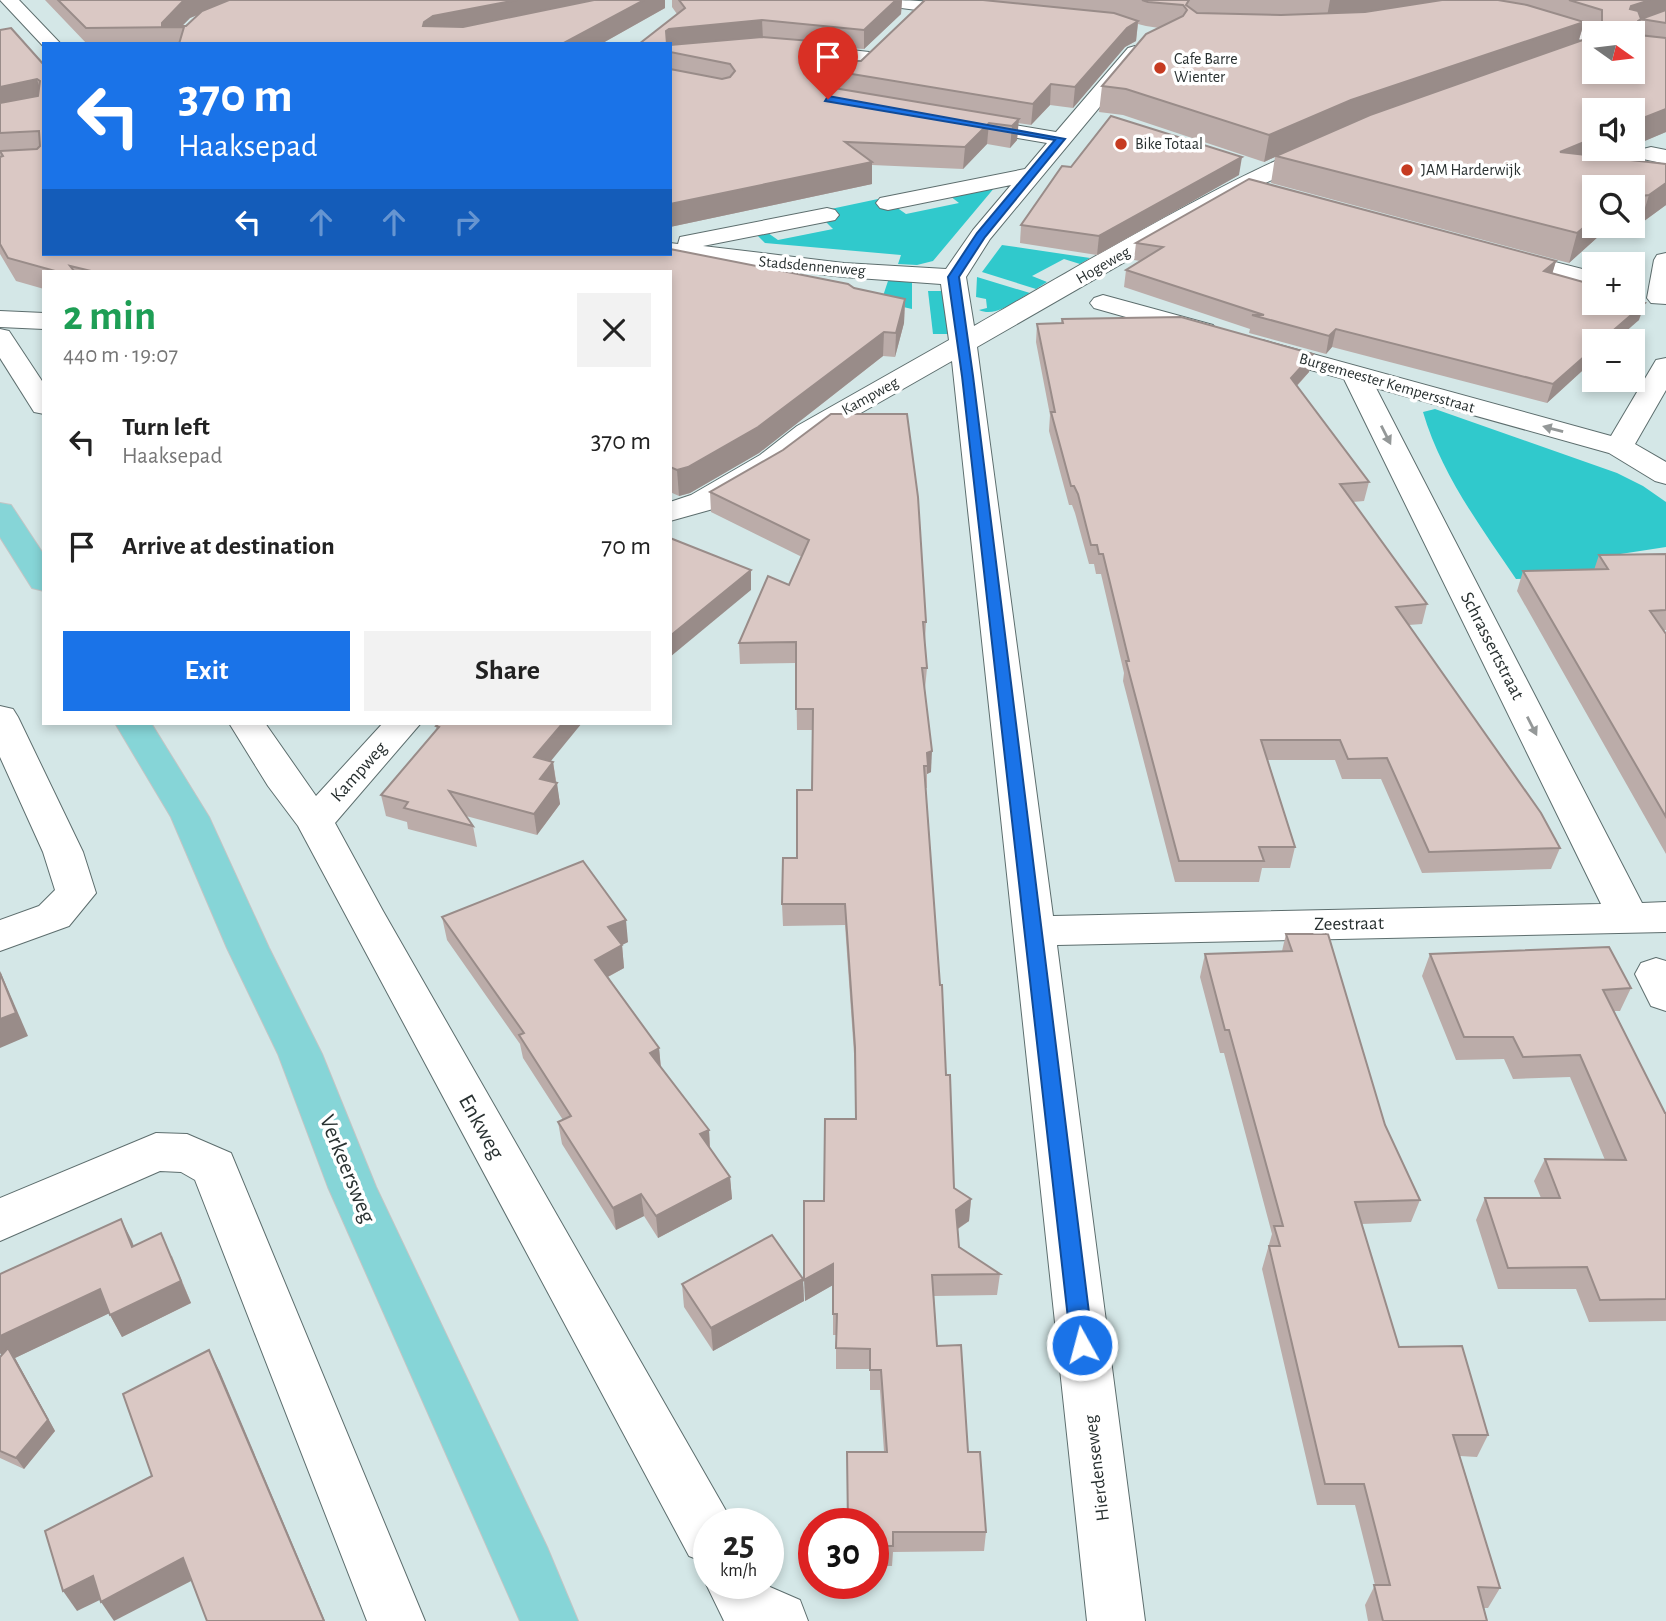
<!DOCTYPE html>
<meta charset="utf-8">
<style>
:root{--surface:#fff;--page:#f2f2f2;--text:#222;--muted:#767676;--accent:#1a73e8}
body{margin:0;font-family:"Alegreya Sans",sans-serif;background:var(--page);color:var(--text);height:100vh;display:flex;flex-direction:column;font-size:26px;white-space:nowrap}
*{box-sizing:border-box;margin:0}
p{font-size:23px;color:var(--muted)}
.icon{flex:none;width:38px;height:38px;fill:none;stroke:currentColor;stroke-width:2;stroke-linecap:round;stroke-linejoin:round}
.map{position:relative;flex:1;overflow:hidden}
.drawer{position:absolute;left:42px;top:270px;width:630px;height:455px;display:flex;flex-direction:column;background:var(--surface);border-radius:0px;box-shadow:0 4px 10px #0003}
.drawer>*{flex:none}
.guide{position:absolute;left:42px;top:42px;width:630px;height:214px;border-radius:0px;box-shadow:0 4px 10px #0003;background:#1a73e8;color:#fff;overflow:hidden}
.needle{width:46px;rotate:104deg}
.fabs{position:absolute;left:1582px;top:21px;display:grid;gap:14px}
.fabs a{display:grid;place-items:center;width:63px;height:63px;border-radius:0px;background:var(--surface);box-shadow:0 4px 10px #0003;font-size:35px}
.speed{position:absolute;left:693px;top:1508px;display:flex;gap:14px;font-size:35px;font-weight:700;text-align:center}
.speed>*{display:grid;place-content:center;width:91px;height:91px;border-radius:50%;background:var(--surface);box-shadow:0 4px 10px #0003;line-height:1}
.speed small{font-size:18px;font-weight:400}
.speed .limit{border:10px solid #d22;background:#fff;color:#111}
.pin{position:absolute;display:grid;place-items:center;width:60px;height:60px;color:#fff;margin:-72px -30px;border-radius:50% 50% 50% 0;rotate:-45deg;box-shadow:0 0 7px #0007}
.pin .icon{rotate:45deg}
.me{position:absolute;width:77px;margin:-38px;rotate:353deg;stroke-linejoin:round;filter:drop-shadow(0 0 5px #0008)}
.turn{display:flex;align-items:center;gap:24px;height:147px;padding:0 21px;font-size:32px}
.turn .icon{width:91px;height:91px;stroke-width:2.5}
.turn b{display:block;font-size:49px;line-height:60px}
.lanes{display:flex;align-items:center;height:66px;padding:0 21px;background:#0003;justify-content:center;gap:35px;direction:ltr}
.lanes .off{opacity:.35}
.round{display:grid;place-items:center;flex:none;width:74px;height:74px;border-radius:0px;background:var(--page)}
.head{display:flex;align-items:center;justify-content:space-between;height:119px;padding:0 21px}
h1{font-size:42px;font-weight:600;line-height:52px;color:#1e9e55}
.action{display:flex;gap:14px;margin-top:auto;padding:14px 21px}
.action a{flex:1;height:80px;border-radius:0px;background:var(--accent);color:#fff;font-size:28px;font-weight:600;line-height:80px;text-align:center}
.action a+a{background:var(--page);color:var(--text)}
ul{padding:0;list-style:none}
li{display:flex;align-items:center;gap:21px;height:105px;padding:0 21px}
li div{flex:1}
li b{display:block;font-size:26px}
li em{font-style:normal}
.map>svg:first-child{display:block}
.green{fill:#30c9cc}
.lines{fill:none;stroke-linecap:round;stroke-linejoin:round}
.minor-casing{stroke:#5d6e6e;stroke-width:2}
.major-casing{stroke:#c3c5c5;stroke-width:2}
.minor{fill:#fff;fill-rule:evenodd}
.major{fill:#86d5d7;fill-rule:evenodd}
.wall{fill:#bbaca9;fill-rule:evenodd}
.shaded-wall{fill:#998c89}
.building{fill:#dac8c4;stroke:#998c89;stroke-width:2}
.oneway{fill:#949898}
.route{fill:#1a73e8;stroke:#114b97;stroke-width:2}
.poi-dot{fill:#c63b21;stroke:#fff;stroke-width:2.5}
.labels{text-anchor:middle;dominant-baseline:central;stroke-width:7;stroke-linejoin:round;paint-order:stroke}
.far-poi-label{font-size:16px;fill:#293131;stroke:#fff;text-anchor:start}
.far-street-label{font-size:16px;fill:#293131;stroke:#fff}
.street-label{font-size:19px;fill:#293131;stroke:#fff}
.near-street-label{font-size:23px;fill:#293131;stroke:#fff}
</style>
<div class="map">
<svg width="1666" height="1621" viewBox="0 0 1666 1621">
<rect width="100%" height="100%" fill="#d4e7e7"/>
<g class="green">
<path d="M995,187l-62,74 -16,4 -19,-1 3,-9 -136,-12 -8,-8 11,-2 10,7 55,-11 -8,-8 12,-3 -11,-8 52,-11 11,9 7,-1 10,7 53,-11 -9,-7z"/>
<path d="M1002,245l88,13 -10,6 -16,-5 -32,17 15,6 -11,7 -54,-17z"/>
<path d="M977,277l53,16c-16,8 -34,25 -51,17l8,-2 -1,-9 -10,-2z"/>
<path d="M897,278l15,1v30l-31,-7 7,-21z"/>
<path d="M928,291h18l5,43h-18z"/>
<path d="M1435,409l182,64 26,13 23,16v45l-65,10 2,19 -87,3c-35,-52 -75,-105 -93,-167z"/>
</g>
<g class="lines">
<g class="minor-casing">
<g id="minor">
<path d="M0,0h19l42,44h-17v3z"/>
<path d="M869,0c20,0 99,0 111,11l-9,6 -93,-12z"/>
<path d="M1530,11l7,2 62,20h-5v11l-7,-2 -64,-21 -2,-4z"/>
<path d="M798,44l71,8 10,6 -10,6 -78,-10 -3,-4z"/>
<path d="M1135,46l10,6 -3,4 -152,183 -24,38 8,49c48,-27 321,-190 355,-182l3,5 -3,5 -79,36 -273,157 76,569 548,-12 -257,-525 -92,-25 -3,-6 3,-6 10,-2 349,96 45,-76 10,-2v32l-31,54 31,18v22l-11,-3 -46,-28 -233,-65 266,515 24,-1v30l-609,13 88,676h-58l-135,-1260 -135,77 -35,29 -69,42 -43,12v-19l21,-7 69,-40 37,-29 152,-86 -8,-56 -97,-7 -174,-20 -10,-3h10v-11l8,1 2,-7 147,-29 8,2 4,5 -4,5 -132,26 141,17 102,6 27,-39 38,-45 -123,25 -8,-2 -4,-5 4,-5 145,-29 22,-26 -89,-15 -3,-5 3,-5 8,-1 90,15 72,-84z"/>
<path d="M1651,147l15,3v14l-23,-5 -3,-5 3,-5z"/>
<path d="M1504,249l90,23v15l-99,-26 -3,-5 3,-5z"/>
<path d="M1666,253v51l-15,-1 -4,-5 7,-38 3,-5z"/>
<path d="M1103,295l110,30 4,6 -4,6 -9,2 -110,-31 -4,-5 4,-5z"/>
<path d="M0,311l44,2v16l-44,-2z"/>
<path d="M0,329l9,2 35,53v30l-10,-2 -34,-54z"/>
<path d="M0,706l13,3 5,8 65,135 13,41 -27,33 -69,25v-31l39,-14 16,-16 -12,-38 -43,-95z"/>
<path d="M229,723h36l51,73 67,-73h38l-86,100 48,88 346,605 3,8h-23v40l-20,-8 -391,-730 -30,-40z"/>
<path d="M1656,958l10,3v50l-15,-5 -16,-32 6,-11z"/>
<path d="M156,1133l31,1 44,19 194,468h-58l-172,-441 -14,-8 -21,-1 -160,70v-43z"/>
<path d="M709,1577v7h59l2,3 30,13 8,21h-84l-18,-37z"/>
</g>
</g>
<g class="major-casing">
<g id="major">
<path d="M0,503l11,2 33,50v36l-12,-3 -32,-51z"/>
<path d="M115,723h36l58,94 60,131 53,106 54,133 171,360 31,74h-58l-192,-434 -50,-133 -51,-106 -56,-131z"/>
</g>
</g>
<use href="#minor" class="minor"/>
<use href="#major" class="major"/>
</g>
<g class="wall">
<path d="M45,0h620v8l-64,36h-514zM199,14l-13,12h-4l8,-8z"/>
<path d="M672,0h230l-1,14 -37,35 -15,-1 -1,13h13l64,-61h741v132l-61,25 61,7v41l-26,19 -7,1v-38h-39v39h22h-6l-41,37 -298,-80 4,-26 -11,5 -141,-47 -24,-3 3,-26 57,-58 -13,-2 -8,-2 -2,17 -11,6 -52,61 -23,-3 -19,20 -13,-2 -1,17 -7,8 -23,-4 -24,25 -91,-4v19l-202,43v-183l7,-30 -5,-7zM1582,30l12,4v-1h39l-55,9z"/>
<path d="M11,28l33,37v189h626v-5l178,35 6,4 51,11 -1,24 -9,34 -12,-1 -124,97 -69,40 -11,3 -9,-4v-221h-626v18l-28,-8 -16,-27v-224z"/>
<path d="M1239,175l-142,80 -77,-12 1,-18z"/>
<path d="M1136,243l420,18 -4,12 83,24v3l4,20 -45,21v19l-47,43 -215,-56 -6,7 -77,-21 1,-4 -126,-42 2,-17 14,-9 -6,-1z"/>
<path d="M1062,319l251,35 -4,18 -12,14 72,96 -5,19 -11,1 74,102 -5,20 -13,1 151,223 -9,21 -129,4 -41,-94h-39l-7,-19h-67l27,87 -5,21h-28l-3,14h-84l-52,-201 1,-8 -23,-99h-5l-2,-10h-5l-14,-51 -3,-8h-3l-20,-74 1,-16 -14,-73 1,-18 24,-1z"/>
<path d="M783,450l143,172 -1,21 2,25 -2,21 6,83 -4,2v14h-1l28,400 17,11 -2,22 -11,8 1,18 41,27 -3,21 -63,1 3,50 31,106 18,80 -2,19 -91,1 -1,14h-19v-42l11,-72 -4,-62h-10v-21h-34v-34h-3v-50l-28,16 19,-100 31,-82v-51l-10,-143 -62,1 -1,-22 15,-46 15,-68 1,-60h-16l-1,-67 -56,1 -1,-21 50,-58 13,-28 -91,-45 -1,-20z"/>
<path d="M1666,554v76h-2l2,4v220l-149,-263 6,-20 71,-1 5,-15z"/>
<path d="M436,726l117,36 7,42 -23,31 -71,-19 7,10 4,21 -69,-18 -1,-7 -21,-6 -5,-21 56,-65z"/>
<path d="M442,917l186,25 -6,3 2,23 -16,9 51,71 2,19 48,63 1,18 20,29 2,22 -74,39 -14,-22 -28,14 -54,-86 -4,-22 5,-2 -40,-62 -3,-14 -73,-104z"/>
<path d="M1286,934l99,191 35,75 -9,22 -49,2 37,123 89,88 -11,22 -17,-1 40,132 -12,20h-4l3,13h-119l-3,-16 10,-20 -20,-80h-38l-55,-236 10,-35 -48,-181h-4l-20,-76 5,-23 77,-3z"/>
<path d="M1430,954l201,34 -11,23h-6l51,102h1v208l-77,1 -13,-33h-78l-22,-69 9,-22h56l-7,-17 11,-22 60,1 -35,-83 -57,2 -9,-20 -48,1 -34,-84z"/>
<path d="M134,1246l38,10 19,47 -69,34 -13,-24 -94,45 40,73 -31,38 -24,-11v-101l2,-2 -2,-2v-79z"/>
<path d="M803,1279l1,22 -91,50 -29,-44 -2,-23z"/>
</g>
<g class="shaded-wall">
<path d="M184,0h50l-44,18 -9,9h-18l-1,-4z"/>
<path d="M517,0h99l-190,44 -3,-18 1,-4 9,-6z"/>
<path d="M644,0h21v8l-64,36h-39z"/>
<path d="M896,0h6l-1,14 -37,35v-19z"/>
<path d="M1330,0h109l-1,7 -112,15z"/>
<path d="M1650,0h16v16l-25,3 -8,24 -3,-34 1,-3z"/>
<path d="M762,20l1,19 -93,9v-4h-3l-1,-13 3,-2z"/>
<path d="M1138,21l-2,20 -11,6 -52,61 2,-21 52,-59z"/>
<path d="M1584,22l-7,25 -301,109 -1,1 -11,5 5,-27 82,-35z"/>
<path d="M849,44l-1,20 -9,-9z"/>
<path d="M828,70v20l-12,-10 4,-8z"/>
<path d="M37,79l6,20 -43,10v-22z"/>
<path d="M1051,84l-1,21 -19,20 2,-21z"/>
<path d="M1666,109v23l-33,14v-24z"/>
<path d="M1019,119l-2,21 -7,8 2,-22z"/>
<path d="M989,123l-2,21 -24,25 2,-22z"/>
<path d="M1594,138v11h31l-73,30 8,-27z"/>
<path d="M1242,157l-3,18 -142,80 2,-19z"/>
<path d="M872,162v22l-202,43v-23z"/>
<path d="M1666,183v22l-26,19 9,-29z"/>
<path d="M1594,219v7h16l-41,37 8,-30z"/>
<path d="M1556,261l-5,17 -7,-7z"/>
<path d="M905,299l-1,24 -9,34 1,-24z"/>
<path d="M1645,303l-6,17 -24,21h-14z"/>
<path d="M1336,329l-4,18 -6,7 3,-18z"/>
<path d="M884,332l-1,24 -124,97 -69,40 -11,3 -2,-26z"/>
<path d="M1594,348v12l-47,43 6,-19z"/>
<path d="M1313,354l-4,18 -22,24 4,-18z"/>
<path d="M751,570v20l-81,67v-21z"/>
<path d="M563,723h19l-45,55 -3,-21z"/>
<path d="M932,751l-1,21 -4,2v-21z"/>
<path d="M553,762l3,21 -16,-4z"/>
<path d="M557,783l3,21 -23,31 -3,-21z"/>
<path d="M626,920l2,22 -6,3 2,23 -26,14 -3,-22 13,-33z"/>
<path d="M0,971l28,65 -28,12z"/>
<path d="M659,1048l2,22 -11,-17z"/>
<path d="M709,1130l1,22 -10,-18z"/>
<path d="M730,1177l2,22 -74,39 -2,-22z"/>
<path d="M641,1194l3,22 -28,14 -3,-22z"/>
<path d="M971,1199l-2,22 -15,10 2,-21z"/>
<path d="M121,1219l11,22 11,29 -11,-23z"/>
<path d="M161,1233l30,70 -69,34 -12,-22z"/>
<path d="M833,1264v21l-28,16 -1,-21z"/>
<path d="M803,1279l1,22 -91,50 -2,-23z"/>
<path d="M100,1289l12,23 -97,46 40,73 -31,38 -8,-11 -10,-96 -6,-9v-17z"/>
<path d="M209,1350l11,22 105,249h-1z"/>
<path d="M183,1558l12,21 -81,42 -13,-19z"/>
<path d="M93,1576l13,21 -29,14 -14,-20z"/>
</g>
<g class="building">
<path d="M58,0h126l-22,23v3h24l16,-15 27,-11h288l-84,16 -9,6 -1,4 40,1 131,-27h50l-82,44h-383l5,-17 -98,1z"/>
<path d="M679,0h217l-32,30 -102,-10 -93,9 -3,2 1,13h-28l46,-36z"/>
<path d="M925,0h58l131,13 24,8 -11,7 -52,59 -24,-3 -18,20 -205,-34 -8,2 -4,8 12,7 191,32 -7,7 -23,-3 -24,24 -120,-5 27,20 -202,42v-135l52,10 8,-2 5,-6 -5,-7 -60,-12v-7l92,-8 87,7 -10,11 6,6h16z"/>
<path d="M1142,0h47l-3,5 11,8 84,2 84,-3 77,-12h56l29,5 57,17 -233,78 -82,35 -143,-46 -24,-3 44,-52 37,-18 4,-6 -4,-5 -35,-3z"/>
<path d="M1569,0h81l-19,6 -1,3 8,2 3,8 -3,2 1,14 27,3v71l-33,13v-12h-39v28l-34,14 106,12v19l-17,12 -16,2v-10h-39v32l-17,14 -301,-77 94,-41 224,-79v36h39v-39h-31v-23z"/>
<path d="M1666,10v13l-25,-4z"/>
<path d="M11,28l33,37v189h626v-5l178,35 6,4 51,11 -9,34 -12,-1 -126,95 -70,40 -11,3 -7,-3v-196h-579l-21,-5 4,5h-19l-47,-13 -8,-14v-87l3,-1 -3,-5 37,-2 3,-3 -1,-15 -39,2v-30l38,-7 2,-15 -3,-2 -37,8v-57z"/>
<path d="M1111,116l131,41 -143,79 -78,-11 41,-59 9,1z"/>
<path d="M1249,179l307,82 -12,10 50,14v18h39v-7l2,1 -2,3 12,3 -44,38h-7v7l-41,36 -217,-55 -7,7 -77,-21h12l-138,-45 37,-23 -27,-4z"/>
<path d="M1181,317l132,37 -22,24 78,104 -29,2 87,120 -31,3 145,206 19,35 -131,4 -42,-94 -39,1 -8,-19h-79l34,107h-36l5,14h-85l-53,-200h3l-26,-107h-4l-2,-9h-6l-13,-51 -4,-8h-3l-20,-74h4l-18,-88 26,-1 -1,-4z"/>
<path d="M831,414h76l11,83 8,125h-3l4,46h-5l10,83 -5,2 1,13h-4l16,219h2l4,90h4l4,113 17,11 -15,11 3,37 41,27 -68,1 5,71 24,-1 7,107h12l6,80h-93v14h-20v-22h-25l-1,-72h40l-6,-82h-11v-21l-34,-1 1,-34h-4v-50l-29,16v-79h20l1,-82h31l-1,-72 -10,-143h-63l1,-46h14v-68h15l1,-81h-17v-67l-57,1 29,-67 21,9 20,-45 -99,-48 73,-42z"/>
<path d="M670,538l81,32 -81,66z"/>
<path d="M1666,554v56l-16,1 16,23v183l-143,-246 85,-2 -9,-14z"/>
<path d="M439,723h124l-29,34 19,5 -13,17 17,4 -23,31 -85,-23 24,35 -69,-18 4,-6 -27,-7 58,-68 -3,-1z"/>
<path d="M583,861l43,59 -18,7 14,18 -27,15 64,88 -9,5 59,77 -9,4 30,43 -74,39 -15,-22 -28,14 -55,-86 13,-6 -52,-81 5,-2 -82,-116z"/>
<path d="M1286,934h42l57,191 35,75 -65,2 44,145 63,-1 26,89h-35l47,153 -22,-1 9,34h-104l-9,-36h16l-26,-101h-39l-56,-238h11l-6,-20h9l-54,-196h-4l-20,-76 87,-3z"/>
<path d="M1609,947l22,41 -28,2 62,123h1v186l-66,1 -13,-33 -79,1 -23,-70h75l-15,-39 81,1 -46,-105 -57,2 -10,-20h-49l-34,-83z"/>
<path d="M0,973l16,40 -16,6z"/>
<path d="M121,1219l11,28 29,-14 20,48 -71,34 -10,-26 -100,47v-62z"/>
<path d="M772,1235l31,44 -92,49 -29,-44z"/>
<path d="M8,1348l40,72 -32,38 -16,-7v-94z"/>
<path d="M209,1350l115,271h-117l-24,-63 -82,44 -8,-26 -30,15 -18,-60 107,-55 -29,-82z"/>
</g>
<defs><path id="oneway-solid" d="M-6-.8H1V-3.2L6.5 0L1 3.2V.8H-6Z" transform="scale(1.75)"/></defs>
<g class="oneway">
<use href="#oneway-solid" transform="translate(1553 429) rotate(-165)"/>
<use href="#oneway-solid" transform="translate(1386 435) rotate(63)"/>
<use href="#oneway-solid" transform="translate(1532 726) rotate(63)"/>
</g>
<path class="route" d="M828,96l237,43 -80,98 -26,40 14,99 120,969 -3,7 -8,3 -8,-3 -3,-7 -109,-969 -14,-99 29,-44 78,-93 -230,-39z"/>
<g class="poi-dot">
<circle cx="1160" cy="68" r="7"/>
<circle cx="1121" cy="144" r="7"/>
<circle cx="1407" cy="170" r="7"/>
</g>
<g class="labels">
<g class="far-poi-label">
<text x="1174" y="59">Cafe Barre<tspan x="1174" dy="18">Wienter</tspan></text>
<text x="1135" y="144">Bike Totaal</text>
<text x="1421" y="170">JAM Harderwijk</text>
</g>
<g class="far-street-label">
<text transform="translate(1103 265) rotate(-30)">Hogeweg</text>
<text transform="translate(812 266) rotate(5)">Stadsdennenweg</text>
<text transform="translate(1387 383) rotate(16)">Burgemeester Kempersstraat</text>
<text transform="translate(870 396) rotate(-29)">Kampweg</text>
</g>
<g class="street-label">
<text transform="translate(1492 646) rotate(63)">Schrassertstraat</text>
<text transform="translate(359 772) rotate(-48)">Kampweg</text>
<text transform="translate(1349 924) rotate(-1)">Zeestraat</text>
<text transform="translate(1097 1468) rotate(-97)">Hierdenseweg</text>
</g>
<g class="near-street-label">
<text transform="translate(481 1127) rotate(61)">Enkweg</text>
<text transform="translate(347 1169) rotate(68)">Verkeersweg</text>
</g>
</g>
</svg>
<div class="fabs">
<a><svg class="needle" viewBox="-14 -14 28 28"><path d="M0-13l5 13h-10z" fill="#e53935"/><path d="M0 13l5-13h-10z" fill="#767676"/></svg></a>
<a><svg class="icon" aria-label="sound" viewBox="0 0 24 24"><path d="M4 9h4l5-4v14l-5-4H4zM17 9q2 3 0 6"/></svg></a>
<a><svg class="icon" aria-label="search" viewBox="0 0 24 24"><circle cx="10" cy="10" r="6"/><path d="M15 15l6 6"/></svg></a>
<a>+</a>
<a>−</a>
</div>
<div class="speed"><div>25<small>km/h</small></div><div class="limit">30</div></div>
<div class="pin" style="left:828px;top:99px;background:#d93025"><svg class="icon" aria-label="arrive" viewBox="0 0 24 24"><path d="M6 21V4h12l-3 4 3 4H6"/></svg></div>
<svg class="me" style="left:1082px;top:1345px" viewBox="-20 -20 40 40"><circle r="17" fill="#1a73e8" stroke="#fff" stroke-width="3"/><path d="M0-11L8 9 0 5-8 9z" fill="#fff"/></svg>
<div class="guide">
<div class="turn"><svg class="icon" aria-label="left" viewBox="0 0 24 24"><path d="M17 20v-9H6M10 6l-5 5 5 5"/></svg><div><b>370 m</b>Haaksepad</div></div>
<div class="lanes"><svg class="icon" aria-label="left" viewBox="0 0 24 24"><path d="M17 20v-9H6M10 6l-5 5 5 5"/></svg><svg class="icon off" aria-label="ahead" viewBox="0 0 24 24"><path d="M12 20V5M6 11l6-6 6 6"/></svg><svg class="icon off" aria-label="ahead" viewBox="0 0 24 24"><path d="M12 20V5M6 11l6-6 6 6"/></svg><svg class="icon off" aria-label="right" viewBox="0 0 24 24"><path d="M7 20v-9h11M14 6l5 5-5 5"/></svg></div>
</div>
<section class="drawer">
<div class="head"><div><h1>2 min</h1><p>440 m · 19:07</p></div><a class="round"><svg class="icon" aria-label="close" viewBox="0 0 24 24"><path d="M6 6l12 12M18 6L6 18"/></svg></a></div>
<ul>
<li><svg class="icon" aria-label="left" viewBox="0 0 24 24"><path d="M17 20v-9H6M10 6l-5 5 5 5"/></svg><div><b>Turn left</b><p>Haaksepad</p></div><em>370 m</em></li>
<li><svg class="icon" aria-label="arrive" viewBox="0 0 24 24"><path d="M6 21V4h12l-3 4 3 4H6"/></svg><div><b>Arrive at destination</b></div><em>70 m</em></li>
</ul>
<div class="action"><a>Exit</a><a>Share</a></div>
</section>
</div>
